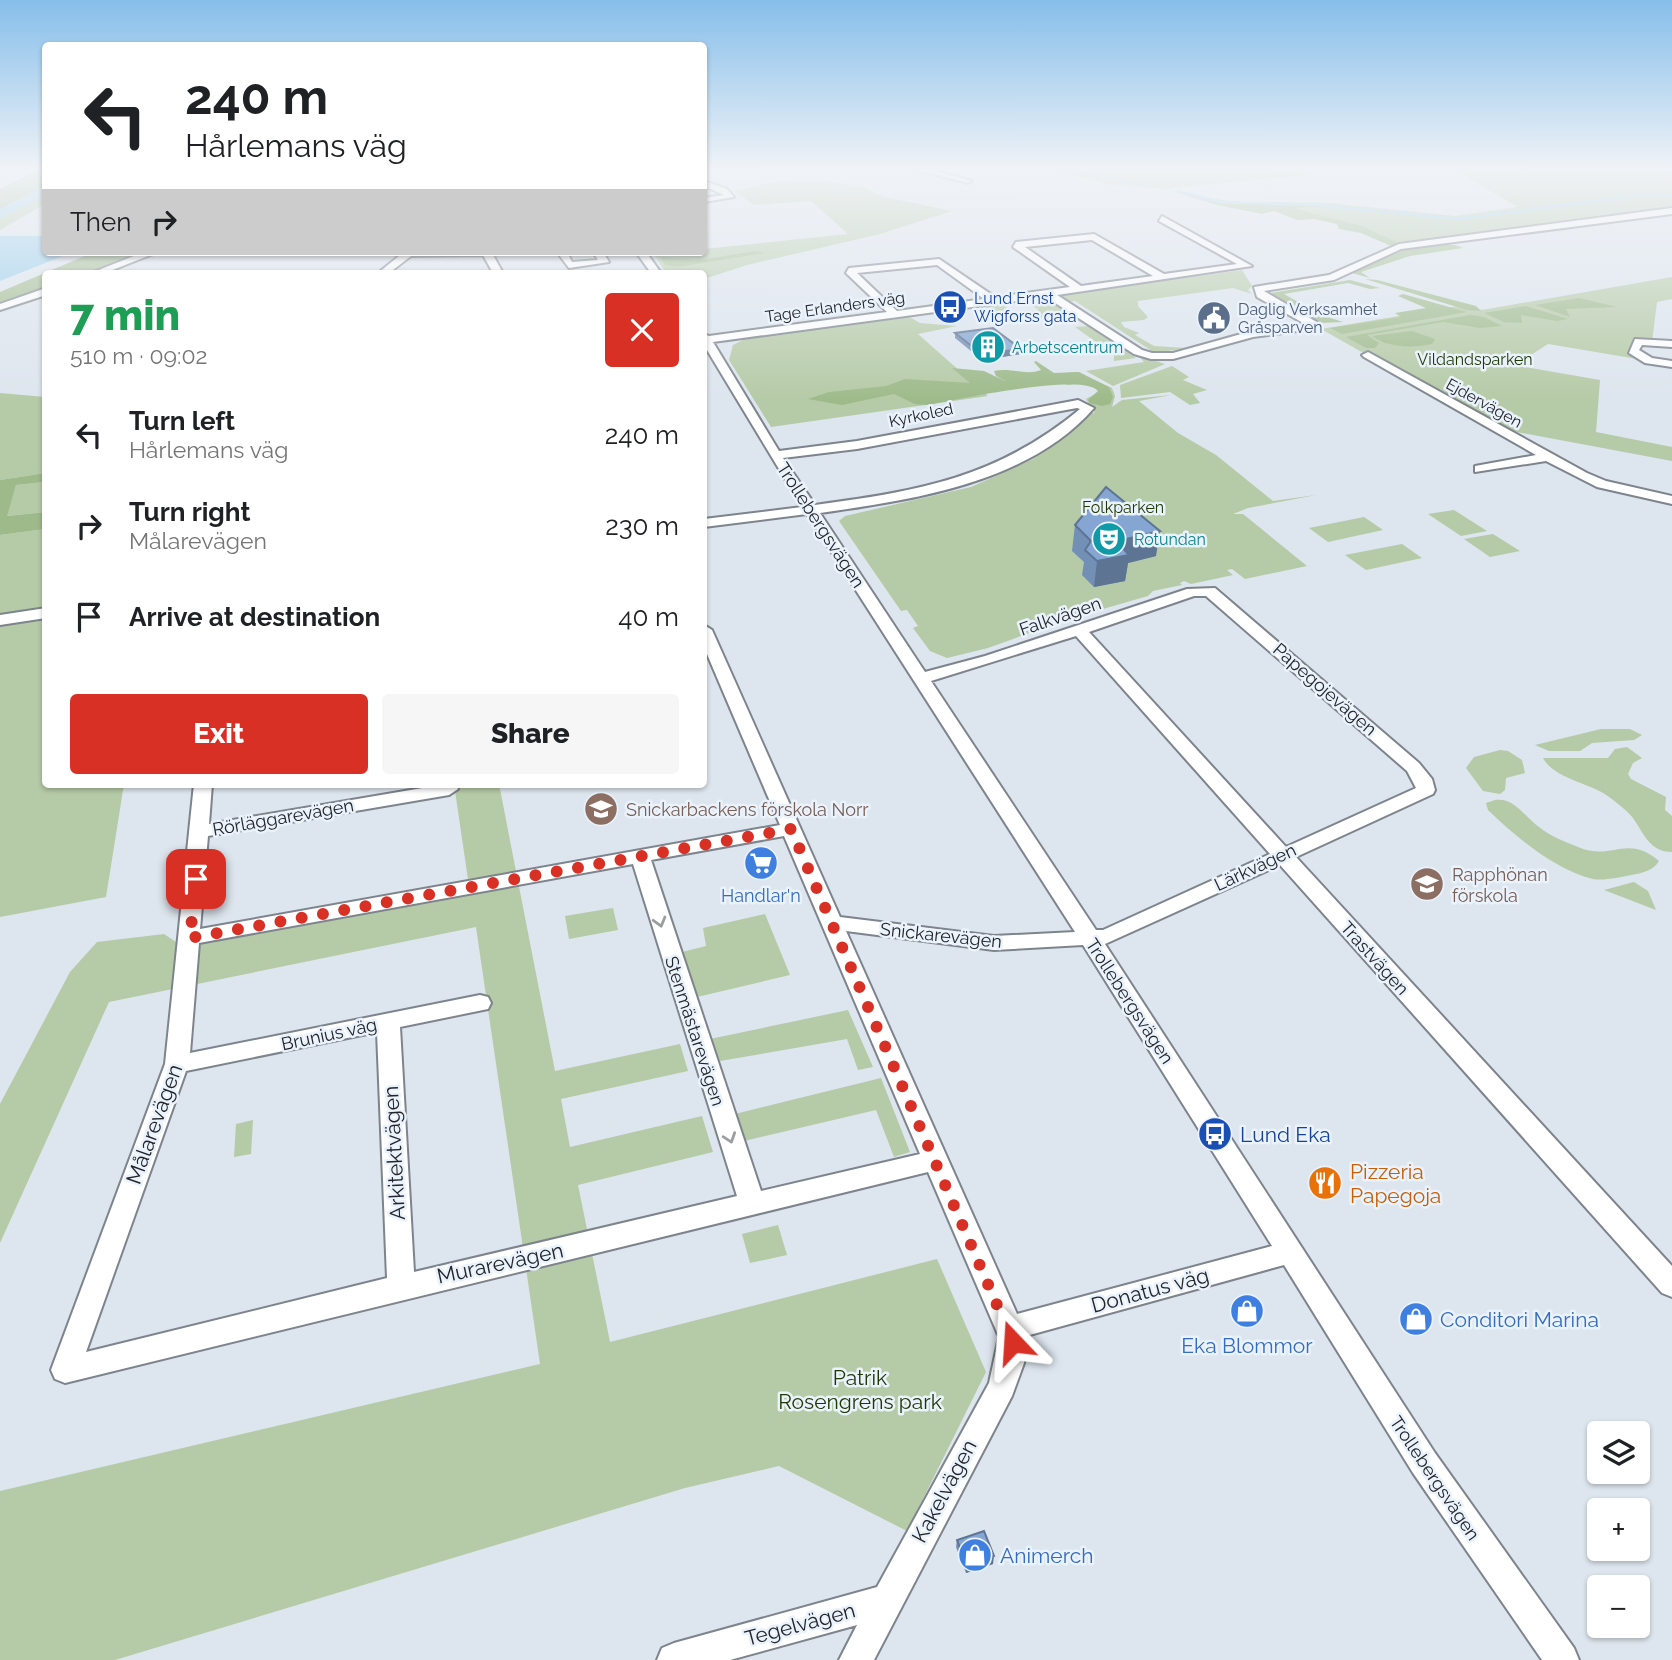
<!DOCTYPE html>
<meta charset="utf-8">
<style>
:root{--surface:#fff;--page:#f6f6f6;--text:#202124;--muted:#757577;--accent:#d93025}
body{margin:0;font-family:Raleway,sans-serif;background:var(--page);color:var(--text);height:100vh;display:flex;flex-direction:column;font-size:26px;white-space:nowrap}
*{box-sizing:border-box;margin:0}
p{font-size:23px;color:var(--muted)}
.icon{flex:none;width:38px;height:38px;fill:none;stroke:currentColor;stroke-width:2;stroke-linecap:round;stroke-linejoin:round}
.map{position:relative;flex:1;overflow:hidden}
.drawer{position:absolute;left:42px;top:270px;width:665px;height:518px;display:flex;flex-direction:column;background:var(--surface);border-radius:7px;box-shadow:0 2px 5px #0004}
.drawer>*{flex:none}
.top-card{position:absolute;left:42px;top:42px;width:665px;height:214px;border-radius:7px;box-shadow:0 2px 5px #0004;background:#fff;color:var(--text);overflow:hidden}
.tools{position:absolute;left:1587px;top:1421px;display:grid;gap:14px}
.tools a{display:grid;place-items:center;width:63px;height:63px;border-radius:7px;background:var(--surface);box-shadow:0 2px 5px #0004;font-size:35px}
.pin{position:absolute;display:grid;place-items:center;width:60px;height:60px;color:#fff;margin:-30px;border-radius:14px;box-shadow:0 4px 10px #0006}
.me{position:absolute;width:77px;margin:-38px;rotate:340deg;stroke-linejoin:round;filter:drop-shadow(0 0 5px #0008)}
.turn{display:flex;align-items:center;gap:24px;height:147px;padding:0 28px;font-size:32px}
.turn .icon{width:91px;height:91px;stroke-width:2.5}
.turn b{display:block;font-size:49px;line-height:60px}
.then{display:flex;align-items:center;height:66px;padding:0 28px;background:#0003;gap:14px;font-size:26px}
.round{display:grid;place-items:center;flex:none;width:74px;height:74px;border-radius:7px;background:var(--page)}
.headline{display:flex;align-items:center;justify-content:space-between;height:119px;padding:0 28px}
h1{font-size:42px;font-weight:800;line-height:52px;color:#1e9e55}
.cta{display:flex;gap:14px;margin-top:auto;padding:14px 28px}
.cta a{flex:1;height:80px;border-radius:7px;background:var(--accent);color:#fff;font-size:28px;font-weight:800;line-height:80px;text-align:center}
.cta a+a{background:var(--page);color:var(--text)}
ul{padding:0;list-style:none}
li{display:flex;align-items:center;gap:21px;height:91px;padding:0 28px}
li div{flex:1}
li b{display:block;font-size:26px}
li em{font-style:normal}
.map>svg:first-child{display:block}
.green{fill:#b5caa6}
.forest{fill:#9eba8a}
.water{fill:#94ccec}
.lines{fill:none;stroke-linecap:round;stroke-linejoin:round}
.stream{stroke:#94ccec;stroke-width:2.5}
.river{fill:#94ccec;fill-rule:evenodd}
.minor-casing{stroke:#7e848d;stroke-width:4}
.minor{fill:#fff;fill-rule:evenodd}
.wall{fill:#728fb5}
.shaded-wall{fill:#5d7493}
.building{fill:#85a6d2;stroke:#5d7493;stroke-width:2}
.oneway{stroke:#9c9d9f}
.route{stroke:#d93025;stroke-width:12;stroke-dasharray:0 21.6}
.labels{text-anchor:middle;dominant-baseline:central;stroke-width:5;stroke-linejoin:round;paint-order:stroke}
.far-transit-label{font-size:16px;fill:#164399;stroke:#eaf2fc;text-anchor:start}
.far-street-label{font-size:16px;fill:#232529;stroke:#eaf2fc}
.far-service-label{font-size:16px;fill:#4e5e75;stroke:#eaf2fc;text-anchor:start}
.far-culture-label{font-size:16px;fill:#0d838f;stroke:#eaf2fc;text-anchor:start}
.far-park-label{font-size:16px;fill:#1e3802;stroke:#eaf2fc}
.street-label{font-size:18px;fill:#232529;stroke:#eaf2fc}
.education-label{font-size:18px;fill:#785e54;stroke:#eaf2fc;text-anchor:start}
.shop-label{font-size:18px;fill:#366cbe;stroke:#eaf2fc}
.near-street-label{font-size:21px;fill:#232529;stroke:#eaf2fc}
.near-transit-label{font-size:21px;fill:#164399;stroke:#eaf2fc;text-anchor:start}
.near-food-label{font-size:21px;fill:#c56008;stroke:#eaf2fc;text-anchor:start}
.near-shop-label{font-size:21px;fill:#366cbe;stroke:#eaf2fc;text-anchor:start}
.near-park-label{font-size:21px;fill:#1e3802;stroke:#eaf2fc}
</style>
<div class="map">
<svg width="1672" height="1660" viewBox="0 0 1672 1660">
<rect width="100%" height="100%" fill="#dde5ee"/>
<g class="green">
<path d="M1052,169h251l-2,2 8,4 -147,14 -55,-5z"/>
<path d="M1454,169h218v41l-70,5 -201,29 -33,-15 -104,-27 64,1 127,13 62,-9z"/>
<path d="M819,181l41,5 25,11 67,14 -72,23 -133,31 -43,14v-6h-38l-12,-19 50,-2v-3l144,-15 -37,-33 -57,4 -20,-14 41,-9z"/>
<path d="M45,192v12l-45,26v-12z"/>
<path d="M1242,270l10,16 -4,4 4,4 -19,-6 -95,13v5l10,11 -4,3 -23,2 3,5 15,6 -4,2 19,11 33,2 -32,5 -80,-52 -7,1 -11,-7z"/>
<path d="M1672,277v22l-15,3 -5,40 -19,5 16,14 -101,-17 -17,11 -6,12 75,13 -4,52 76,15v14l-176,-33 -175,-99 137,-23 24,4z"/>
<path d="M1041,297l39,23 -13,2 -9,-6 -34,4 -2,-7 17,-3 -16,-10 -22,3 18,13 -2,3 -14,1 -19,-14z"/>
<path d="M908,316l12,7 37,3 -39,8 70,62 -217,31 -42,-67 4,-15 12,-6z"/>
<path d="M1089,326l47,32 -22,3v-6l-39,-28z"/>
<path d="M1138,355l27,9 -52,22 -27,-15 58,-9z"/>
<path d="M1172,366l17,11 -6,3 24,10 -14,4 7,9 -10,2 -20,-13 -49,6 -1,-13z"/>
<path d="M1076,372l36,16 3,8 -3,11 10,-7 49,-5 -32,6 39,32 38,22 57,46 43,-6 -68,13 -15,6h10l64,52 -62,13 -13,-10 -5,1 6,5 -42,9 -7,-3 -4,2 2,2 -29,6 -5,5 -80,23 -80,29 -41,10 -17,-7 -17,-23 5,-2 -11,-16 -6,1 -62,-90 6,-5 126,-29 67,-30 -83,31 -124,25 137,-31 121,-70 6,1 -9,-14 15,-8 -12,-9 -22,3 -14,-11z"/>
<path d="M0,393l45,4v76l-45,7z"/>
<path d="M45,482v30l-39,4 10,-31z"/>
<path d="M1454,510l33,21 -26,5 -33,-22z"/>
<path d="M1364,517l19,13 -55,12 -19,-14z"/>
<path d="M45,529l1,255h78l-18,113 -106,20v-382z"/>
<path d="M1493,534l27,17 -30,6 -26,-18z"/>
<path d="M1402,544l20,14 -56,12 -21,-15z"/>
<path d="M1601,729h29l12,6 -8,5 -42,3 -12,8h-31l-14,-6z"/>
<path d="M1627,747l15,11 -9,5 -5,11 3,5 35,18 -1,13 7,6v36c-22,0 -28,-18 -39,-34 -5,-7 -14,-13 -21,-19 -21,-17 -57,-19 -69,-41h65l7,-9z"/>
<path d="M1500,750l8,1 14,9 3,13 -19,5 -1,12 -5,4 -17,-3 -17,-23 8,-11z"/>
<path d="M454,784h45l56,287 125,-27 8,27 -127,28 9,48 132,-31 11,36 -135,33 32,157 327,-83 49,113 -79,159 -128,-65 -94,22 -570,172h-115v-169l540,-127 -64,-437 -367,75 -109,241v-139l70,-132 27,-30 67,-8 18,12 288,-53z"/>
<path d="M1495,800c19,-3 30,17 44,27 11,9 26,15 39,20 34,15 48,-14 81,14 -6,10 -17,12 -28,14 -11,2 -27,6 -38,4 -39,-10 -77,-42 -105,-69l-2,-7z"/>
<path d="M1634,882l14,9 8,19 -52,-20z"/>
<path d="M613,908l5,22 -49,9 -4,-23z"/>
<path d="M765,914l25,61 -93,22 -15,-45 24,-6 -3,-18z"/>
<path d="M848,1010l25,57 -15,3 -11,-31 -127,22 -10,-22z"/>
<path d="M881,1078l29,74 -16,5 -18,-47 -132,31 -9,-27z"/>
<path d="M253,1120l-2,34 -17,3 2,-33z"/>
<path d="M778,1225l9,30 -37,8 -8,-29z"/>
</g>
<g class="forest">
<path d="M40,169h5v17l-45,25v-22z"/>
<path d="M1172,191l60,11 93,2 50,6 2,2 -51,-6 -33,2 69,18 37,17 -8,3 -30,-13 -22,-4 -2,-5 -23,-5 -17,1 -23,-9 -12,3 -45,-9z"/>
<path d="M1427,245h28l8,3 -53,8 -49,16 9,6 -18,-5 45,-23z"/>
<path d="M756,251l9,2 -88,14 -12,-2 -5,-8 39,3z"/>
<path d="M94,252h53l-57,21h-44l-1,16 -45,14v-11z"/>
<path d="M1365,279l12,1 99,26 5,5 -14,-1z"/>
<path d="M1350,280l30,8 -10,1 -22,-6 -64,11 37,21 22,7 -23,1 -49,-30z"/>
<path d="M1403,294l64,18 -125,22 -12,-6 71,-11 -6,-4 31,-5 -28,-12z"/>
<path d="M1579,298l38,9 -51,2 4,8 -35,-12z"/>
<path d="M1526,306l42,13 -11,2 -36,-6 1,8 -18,-1 -20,-9z"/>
<path d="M1470,315l14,2 18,9 -22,2 -37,-6 -76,13 12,8 -4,5h-9l-20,-11z"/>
<path d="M1412,331l23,8 -3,5c-19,4 -44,4 -60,-8z"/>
<path d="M1036,361l18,12 25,-1 30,15 4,10 -3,7 -8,2 -12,-3 -2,-3 10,-9c-14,-19 -144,9 -171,14l-12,-1 -21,-10 -52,11 -34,-6 21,-7 57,-6 19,-7 65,4 -18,-15 32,3 21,10 -9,-5 -2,-5c17,-4 31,5 47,-1l-7,-8z"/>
<path d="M45,473v9l-29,3 -9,31 38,-4v17l-45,6v-55z"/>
</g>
<path class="water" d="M0,236h45l1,16h27l-73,29z"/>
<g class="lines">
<g class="stream">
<path d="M1066,169l84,17"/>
<path d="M1178,191l42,11 100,3 137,14 185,-24 30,1"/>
</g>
<path class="river" d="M46,185v9l-46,24v-9z"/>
<g class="minor-casing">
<g id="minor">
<path d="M913,169h16l43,12 -4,2z"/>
<path d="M704,181l23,8 7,8 -30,5v-4l20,-3 -20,-9z"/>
<path d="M1672,208v6l-271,35 -67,31 -70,11 56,33v4l-67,9 -80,22h-22l-17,-5 -88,-57 -333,45 66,109 78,-10 221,-41 16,8c-65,75 -181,92 -274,105l105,159 60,-16 202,-67 28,-1 204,175 13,16 3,11 -2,4 -137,63 376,409v31l-10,-4 -382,-428 -175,79 330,509 139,195 5,12h-37l-129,-187 -129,-208 -258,71 -2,27 -12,33 -138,264h-35l18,-35 -127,35h-73l5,-12 12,-5 203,-56 112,-204 10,-46 -71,-165 -863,211 -10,-4 -4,-9 114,-306 29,-280h18l-3,40 237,-40 10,1 2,4 -9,6 -241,41 -8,93 580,-104 -76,-178v-22l8,5 128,287 154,19 81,-4 -268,-418 -103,13v-8l98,-12 -98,-162v-11l5,2 178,-24 -41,-39 3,-5 90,-9 56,38 75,-10 -57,-40 3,-5 78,-8 70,40 73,-10 -78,-43 3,-5 90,50 -195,29 85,55 10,3h21l79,-22 53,-7 -48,-27 -3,-10 75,-12 70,-31zM1092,240l61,36 -72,10 -56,-39zM937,265l47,34 -87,12 -40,-38zM1077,408l3,1c-83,69 -162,82 -265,96l-32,-47 74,-9zM1194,596h12l201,175 9,17 -130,59 -197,-215zM1076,636l194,218 -167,76h-7l-165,-249zM784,836l136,318 -159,37 -110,-331zM633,864l104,332 -323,76 -14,-245 88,-18 3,-6 -3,-6 -8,-2 -290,58 9,-110zM846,931l148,19 89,-5 189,301 -255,68zM377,1032l10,246 -301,74 100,-281z"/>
<path d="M144,252h14l-53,21h-14z"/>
<path d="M404,252h108l-19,3 10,18h-10l-10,-18 -72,1 -22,17h-11z"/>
<path d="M557,252h10l5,10 26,-2 -5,-8h10l6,10 -40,6z"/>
<path d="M636,252h10l15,21h-10z"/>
<path d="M46,288v7l-46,15v-6z"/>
<path d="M1635,339l37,2v6l-30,-2 -3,5 13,8 20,3v6l-27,-4 -16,-10z"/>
<path d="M1368,352l219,121 19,8 66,15v8l-75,-17 -51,-26 -71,11v-6l61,-11 -172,-98 -2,-2z"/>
<path d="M46,608v10l-46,7v-10z"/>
</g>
</g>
<use href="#minor" class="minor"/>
</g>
<g class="wall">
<path d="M955,333l66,21 -39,6 -27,-22z"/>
<path d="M1075,525l81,31 -28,7 -3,18 -31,6 -12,-12 2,-13 -12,-11z"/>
<path d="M957,1540l36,24 -27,9 -10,-26z"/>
</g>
<g class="shaded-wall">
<path d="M1021,349v5l-39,6v-6z"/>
<path d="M1160,531l-4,25 -28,7 -3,18 -31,6 3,-26 25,-21z"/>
<path d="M994,1556l-1,8 -27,9 1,-7z"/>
</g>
<g class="building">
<path d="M993,328l28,21 -39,5 -27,-21z"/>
<path d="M1106,487l54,44 -38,9 5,4 -7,1 9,10 -32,6 -12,-11 6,-9 -16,-16z"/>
<path d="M984,1531l10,25 -27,10 -10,-26z"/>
</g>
<defs><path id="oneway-chevron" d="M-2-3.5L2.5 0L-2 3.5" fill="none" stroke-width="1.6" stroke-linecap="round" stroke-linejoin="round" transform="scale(1.75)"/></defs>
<g class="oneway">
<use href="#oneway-chevron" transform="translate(660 922) rotate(74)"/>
<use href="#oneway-chevron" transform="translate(730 1138) rotate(71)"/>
</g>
<linearGradient id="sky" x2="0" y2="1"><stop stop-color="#86beea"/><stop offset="0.42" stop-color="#f0f3f7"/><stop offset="1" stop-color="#f0f3f7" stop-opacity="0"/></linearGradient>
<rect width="1672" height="402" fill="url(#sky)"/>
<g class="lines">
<path class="route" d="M196,879l-6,59 601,-109 222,513"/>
</g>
<defs>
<g id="bus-disc" transform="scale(1.75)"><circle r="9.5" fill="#1a4fb4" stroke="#eaf2fc"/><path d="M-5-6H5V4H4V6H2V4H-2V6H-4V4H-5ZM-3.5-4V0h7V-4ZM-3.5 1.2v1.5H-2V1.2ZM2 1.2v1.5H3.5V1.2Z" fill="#fff"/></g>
<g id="civic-disc" transform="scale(1.75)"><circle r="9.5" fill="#5c6f8a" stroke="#eaf2fc"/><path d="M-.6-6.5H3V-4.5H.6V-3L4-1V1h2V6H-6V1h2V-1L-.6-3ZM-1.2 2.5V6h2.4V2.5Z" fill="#fff"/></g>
<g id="building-disc" transform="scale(1.75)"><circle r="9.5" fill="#0f9aa8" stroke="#eaf2fc"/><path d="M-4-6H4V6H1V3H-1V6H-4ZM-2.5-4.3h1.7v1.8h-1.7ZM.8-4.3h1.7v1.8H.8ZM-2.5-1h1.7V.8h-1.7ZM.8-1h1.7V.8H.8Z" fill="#fff"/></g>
<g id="theatre-disc" transform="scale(1.75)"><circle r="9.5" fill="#0f9aa8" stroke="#eaf2fc"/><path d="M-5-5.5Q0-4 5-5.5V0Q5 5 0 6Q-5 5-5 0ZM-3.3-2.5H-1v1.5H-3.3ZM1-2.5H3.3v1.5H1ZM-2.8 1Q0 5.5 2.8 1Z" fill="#fff"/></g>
<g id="school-disc" transform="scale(1.75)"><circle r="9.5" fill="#8d6e63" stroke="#eaf2fc"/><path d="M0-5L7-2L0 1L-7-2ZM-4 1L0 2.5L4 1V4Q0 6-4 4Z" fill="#fff"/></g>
<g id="supermarket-disc" transform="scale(1.75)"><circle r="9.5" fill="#3f7fe0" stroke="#eaf2fc"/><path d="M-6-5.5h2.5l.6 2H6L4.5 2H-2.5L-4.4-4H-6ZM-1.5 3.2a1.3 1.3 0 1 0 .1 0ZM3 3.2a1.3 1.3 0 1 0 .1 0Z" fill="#fff"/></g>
<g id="restaurant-disc" transform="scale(1.75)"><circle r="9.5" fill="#e8710a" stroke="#eaf2fc"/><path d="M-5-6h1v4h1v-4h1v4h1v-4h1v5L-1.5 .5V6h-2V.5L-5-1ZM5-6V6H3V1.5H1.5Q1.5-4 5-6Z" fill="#fff"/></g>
<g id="shop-disc" transform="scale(1.75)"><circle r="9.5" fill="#3f7fe0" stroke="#eaf2fc"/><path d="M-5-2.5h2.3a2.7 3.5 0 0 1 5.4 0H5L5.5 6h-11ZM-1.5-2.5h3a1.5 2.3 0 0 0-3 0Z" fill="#fff"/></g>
</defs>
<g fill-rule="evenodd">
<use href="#bus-disc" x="950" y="307"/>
<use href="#civic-disc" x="1214" y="318"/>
<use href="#building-disc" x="988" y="347"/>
<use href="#theatre-disc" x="1109" y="539"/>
<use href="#school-disc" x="601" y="809"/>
<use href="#supermarket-disc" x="761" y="863"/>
<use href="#school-disc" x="1427" y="884"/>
<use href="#bus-disc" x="1215" y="1134"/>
<use href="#restaurant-disc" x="1325" y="1183"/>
<use href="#shop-disc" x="1247" y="1311"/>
<use href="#shop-disc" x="1416" y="1319"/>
<use href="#shop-disc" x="975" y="1555"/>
</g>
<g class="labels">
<g class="far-transit-label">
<text x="974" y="298">Lund Ernst<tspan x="974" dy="18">Wigforss gata</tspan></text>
</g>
<g class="far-street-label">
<text transform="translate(835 307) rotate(-8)">Tage Erlanders väg</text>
<text transform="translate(1484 403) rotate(29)">Ejdervägen</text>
<text transform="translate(921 415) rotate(-12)">Kyrkoled</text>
</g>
<g class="far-service-label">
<text x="1238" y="309">Daglig Verksamhet<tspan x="1238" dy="18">Gråsparven</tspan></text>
</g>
<g class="far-culture-label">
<text x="1012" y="347">Arbetscentrum</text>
<text x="1134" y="539">Rotundan</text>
</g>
<g class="far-park-label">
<text x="1475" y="359">Vildandsparken</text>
<text x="1123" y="507">Folkparken</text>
</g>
<g class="street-label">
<text transform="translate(821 525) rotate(57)">Trollebergsvägen</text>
<text transform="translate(1060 616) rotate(-19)">Falkvägen</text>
<text transform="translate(1325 689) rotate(41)">Papegojevägen</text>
<text transform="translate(283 817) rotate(-10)">Rörläggarevägen</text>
<text transform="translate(1255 867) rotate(-25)">Lärkvägen</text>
<text transform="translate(941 935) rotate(6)">Snickarevägen</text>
<text transform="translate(1375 958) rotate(48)">Trastvägen</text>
<text transform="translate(1130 1001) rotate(57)">Trollebergsvägen</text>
<text transform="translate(695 1031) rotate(72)">Stenmästarevägen</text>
<text transform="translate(329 1034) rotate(-12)">Brunius väg</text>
<text transform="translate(1435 1478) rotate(56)">Trollebergsvägen</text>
</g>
<g class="education-label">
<text x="626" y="809">Snickarbackens förskola Norr</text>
<text x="1452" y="874">Rapphönan<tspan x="1452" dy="21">förskola</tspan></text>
</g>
<g class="shop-label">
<text x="761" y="895">Handlar'n</text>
</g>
<g class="near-street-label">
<text transform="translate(154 1124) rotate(-70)">Målarevägen</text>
<text transform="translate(394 1153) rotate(-93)">Arkitektvägen</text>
<text transform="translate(500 1263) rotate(-12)">Murarevägen</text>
<text transform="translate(1150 1290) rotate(-15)">Donatus väg</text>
<text transform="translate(944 1491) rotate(-62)">Kakelvägen</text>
<text transform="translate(800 1624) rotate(-15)">Tegelvägen</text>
</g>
<g class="near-transit-label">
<text x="1240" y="1134">Lund Eka</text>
</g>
<g class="near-food-label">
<text x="1350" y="1171">Pizzeria<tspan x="1350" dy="24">Papegoja</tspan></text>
</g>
<g class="near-shop-label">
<text x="1440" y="1319">Conditori Marina</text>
<text x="1247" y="1345" text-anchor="middle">Eka Blommor</text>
<text x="1000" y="1555">Animerch</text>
</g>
<g class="near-park-label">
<text x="860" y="1377">Patrik<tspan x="860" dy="24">Rosengrens park</tspan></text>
</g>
</g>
</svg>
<div class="tools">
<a><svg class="icon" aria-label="layers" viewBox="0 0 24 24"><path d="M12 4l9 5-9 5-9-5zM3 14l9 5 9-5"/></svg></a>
<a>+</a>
<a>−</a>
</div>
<div class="pin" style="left:196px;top:879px;background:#d93025"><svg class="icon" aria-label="arrive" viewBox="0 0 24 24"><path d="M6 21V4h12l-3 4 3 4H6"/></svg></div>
<svg class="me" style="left:1013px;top:1342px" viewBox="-20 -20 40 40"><path d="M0-17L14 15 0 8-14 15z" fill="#d93025" stroke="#fff" stroke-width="4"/></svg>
<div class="top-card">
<div class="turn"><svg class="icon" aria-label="left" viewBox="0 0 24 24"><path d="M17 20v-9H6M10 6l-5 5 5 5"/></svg><div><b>240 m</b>Hårlemans väg</div></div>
<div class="then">Then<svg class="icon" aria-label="right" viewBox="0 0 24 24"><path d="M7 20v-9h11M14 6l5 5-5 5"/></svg></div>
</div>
<section class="drawer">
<div class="headline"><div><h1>7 min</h1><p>510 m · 09:02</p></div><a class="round" style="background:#d93025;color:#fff"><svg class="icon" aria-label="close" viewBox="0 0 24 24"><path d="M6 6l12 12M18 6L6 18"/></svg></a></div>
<ul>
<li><svg class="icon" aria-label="left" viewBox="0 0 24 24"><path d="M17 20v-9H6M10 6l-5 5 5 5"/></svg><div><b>Turn left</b><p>Hårlemans väg</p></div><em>240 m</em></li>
<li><svg class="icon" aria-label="right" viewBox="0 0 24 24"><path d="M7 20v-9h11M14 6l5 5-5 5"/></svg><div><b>Turn right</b><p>Målarevägen</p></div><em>230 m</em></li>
<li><svg class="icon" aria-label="arrive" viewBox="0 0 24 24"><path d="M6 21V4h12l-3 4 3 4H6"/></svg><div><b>Arrive at destination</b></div><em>40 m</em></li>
</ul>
<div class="cta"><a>Exit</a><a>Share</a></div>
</section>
</div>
